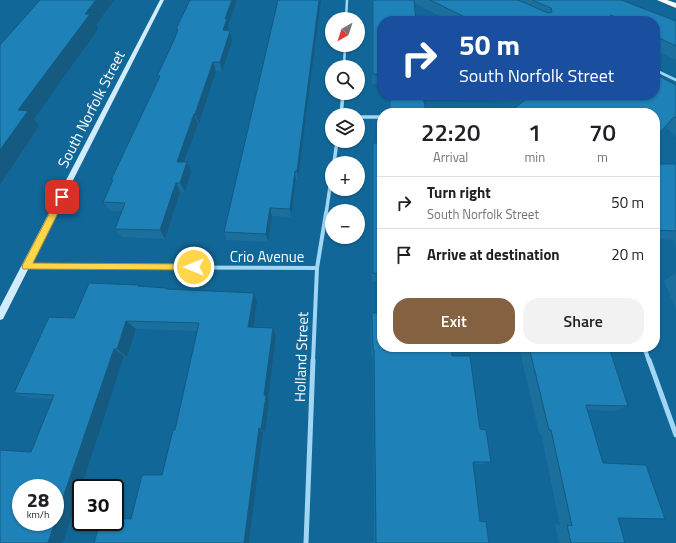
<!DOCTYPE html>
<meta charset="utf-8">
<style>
:root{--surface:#fff;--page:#f2f2f2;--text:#202124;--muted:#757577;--line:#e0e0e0;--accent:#846241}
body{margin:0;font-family:"Titillium Web",sans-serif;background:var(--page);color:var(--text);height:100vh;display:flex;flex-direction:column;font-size:15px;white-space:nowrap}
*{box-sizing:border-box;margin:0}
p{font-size:13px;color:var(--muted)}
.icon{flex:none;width:22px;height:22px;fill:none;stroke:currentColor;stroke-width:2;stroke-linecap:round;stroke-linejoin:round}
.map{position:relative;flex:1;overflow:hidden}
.sheet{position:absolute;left:377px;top:108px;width:283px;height:244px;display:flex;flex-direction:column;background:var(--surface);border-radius:16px;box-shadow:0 1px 3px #0004}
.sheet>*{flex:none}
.top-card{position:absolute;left:377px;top:16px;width:283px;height:84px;border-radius:16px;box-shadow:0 1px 3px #0004;background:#1a4fa0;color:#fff;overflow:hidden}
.needle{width:26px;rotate:219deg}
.controls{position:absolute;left:325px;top:12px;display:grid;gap:8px}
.controls a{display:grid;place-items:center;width:40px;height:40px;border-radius:50%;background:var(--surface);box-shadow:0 1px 3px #0004;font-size:20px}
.speed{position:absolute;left:12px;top:479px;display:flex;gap:8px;font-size:20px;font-weight:700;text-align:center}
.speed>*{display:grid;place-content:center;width:52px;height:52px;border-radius:50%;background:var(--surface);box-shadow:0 1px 3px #0004;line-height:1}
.speed small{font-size:10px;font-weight:400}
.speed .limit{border:2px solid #111;border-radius:6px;background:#fff;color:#111}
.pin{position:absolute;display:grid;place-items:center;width:34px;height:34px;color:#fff;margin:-17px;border-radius:8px;box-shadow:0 2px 6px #0006}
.me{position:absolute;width:44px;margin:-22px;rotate:270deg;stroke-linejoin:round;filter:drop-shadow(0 0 3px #0008)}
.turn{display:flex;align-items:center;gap:14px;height:84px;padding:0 16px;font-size:18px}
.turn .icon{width:52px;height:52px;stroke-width:2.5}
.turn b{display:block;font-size:28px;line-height:34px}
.eta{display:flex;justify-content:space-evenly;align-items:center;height:68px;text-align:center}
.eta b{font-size:24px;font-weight:600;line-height:28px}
.cta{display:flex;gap:8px;margin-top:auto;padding:8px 16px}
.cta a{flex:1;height:46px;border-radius:16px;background:var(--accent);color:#fff;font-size:16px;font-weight:600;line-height:46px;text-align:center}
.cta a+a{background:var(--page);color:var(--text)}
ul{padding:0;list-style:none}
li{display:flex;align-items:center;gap:12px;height:52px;padding:0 16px;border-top:1px solid var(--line)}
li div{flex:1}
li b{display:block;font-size:15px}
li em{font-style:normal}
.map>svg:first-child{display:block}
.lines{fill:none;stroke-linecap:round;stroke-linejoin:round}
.minor-far3{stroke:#a1d7f4;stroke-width:2.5}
.minor-far2{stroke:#a1d7f4;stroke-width:3.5}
.minor-far1{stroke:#a1d7f4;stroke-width:4}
.minor{stroke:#a1d7f4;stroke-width:5}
.secondary{fill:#d1edfd;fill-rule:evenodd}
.motorway{fill:#fff;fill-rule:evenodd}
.wall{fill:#1a6f9d}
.shaded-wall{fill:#155a80}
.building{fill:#1e81b7;stroke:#155a80}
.route{fill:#ffd54a;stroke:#a68a30}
.labels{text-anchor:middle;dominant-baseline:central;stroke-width:4;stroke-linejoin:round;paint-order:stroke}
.street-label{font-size:15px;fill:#fff;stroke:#116797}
</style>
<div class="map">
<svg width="676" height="543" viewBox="0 0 676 543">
<rect width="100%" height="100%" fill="#116797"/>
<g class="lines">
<g class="minor-far3">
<path d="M346,19l1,-19"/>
<path d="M344,67l1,-22"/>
<path d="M655,70l21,10"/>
<path d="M343,95v-2"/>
</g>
<g class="minor-far2">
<path d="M341,115l2,-21"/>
<path d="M358,117h24"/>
<path d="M334,163l3,-22"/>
<path d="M326,214l6,-41"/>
</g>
<g class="minor-far1">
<path d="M26,267l291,1"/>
<path d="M644,347l5,14"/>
<path d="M313,361l4,-93 9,-55"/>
</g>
<g class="minor">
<path d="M649,360l27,75"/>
<path d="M306,543l7,-183"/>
</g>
<path class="secondary" d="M160,0h4l-161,319 -3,1v-13z"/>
<path class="motorway" d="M657,0h10l9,3v5z"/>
</g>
<g class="wall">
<path d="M190,0h47l-9,26 1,5h1l2,10 -10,31 -6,-1 -17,53h-1l-13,38 6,10 -6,20h-5l-15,47 -43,-2 -7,-8 7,-18h-12l-7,-9 9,-20 -1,-2 47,-101 -1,-3 18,-38 2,-7 -1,-2z"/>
<path d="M278,0h43l-23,180h-2l-5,37 -19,-1 -4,26 -41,-2 -3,-8z"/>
<path d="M372,0h249l55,21v39l-21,-10v-29h-206l-35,-18 -32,18v63h-10z"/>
<path d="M676,85v52l-11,-10 -10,-14h-143l3,-5 7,-6 -98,-3 2,14h-37l-1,-18h267z"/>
<path d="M373,143h9v139h-10v-129z"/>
<path d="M655,164h21v82l-3,-6 -18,-1z"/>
<path d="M675,273h1v37l-12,-29z"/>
<path d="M140,287l28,2 89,13 -4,25 20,1 3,8 -8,63 1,2 -4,32 -2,-1 -14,111h-155l21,-21v-5l16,1 31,-43 13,-45 22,-99 -61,-2 -9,28 -3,-1 -93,96 21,-53 -23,-1 -15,-5 60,-75z"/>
<path d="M372,313l80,43 28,73 11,33 -6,2h-12l7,57 9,22h-119v-1h4l-1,-186h-2v-36z"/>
<path d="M519,347h90l19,59 -13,5 -27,-1 37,133h-66l-4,-19 5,1 -19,-91 -2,-1z"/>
</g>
<g class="shaded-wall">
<path d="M96,0h18l-18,25 2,4 -64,90 5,7 -39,59v-35l18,-40 67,-96z"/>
<path d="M232,0h5l-9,26 1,3 -4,11 -2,-10 2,-11z"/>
<path d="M319,0h2l-23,180 -1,-9z"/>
<path d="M230,31l2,10 -10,31 -2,-10z"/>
<path d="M213,62l3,9 -17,53 -4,-10z"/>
<path d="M194,114l4,10 -17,47 -4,-9z"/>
<path d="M187,162l4,10 -6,20 -5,-9z"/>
<path d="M295,171l1,9 -5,37 -1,-8z"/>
<path d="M176,183l4,9 -15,47 -5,-9z"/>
<path d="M270,208l2,8 -4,26 -2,-8z"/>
<path d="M254,293l3,9 -5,33 -4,-8z"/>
<path d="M126,321l10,8 -9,28 -10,-8z"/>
<path d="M273,328l3,8 -8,63 1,2 -4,32 -4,-4 3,-34z"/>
<path d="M114,349l10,7 -61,187h-15z"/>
<path d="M259,428l4,4 -14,111h-5z"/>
</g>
<g class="building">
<path d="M40,0h56l-11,14h5l-72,96 10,1 -28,39v-105z"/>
<path d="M190,0h42l-7,19h2l-4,11 7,1 -10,31h-7l-18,52h-1l-17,48h10l-7,21h-4l-16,47 -45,-1 10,-26 -22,-1 10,-22h-2l49,-104h-3l18,-38 3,-9h-2z"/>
<path d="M278,0h41l-22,171h-2l-5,38 -20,-1 -4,26 -42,-2z"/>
<path d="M373,0h41l2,21h-34v53h-9z"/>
<path d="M430,0h88l30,13 4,-1 -1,-4 -19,-8h89l55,21v25l-21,-10v-15h-31l-13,-6 -4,6h-134z"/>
<path d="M655,74l21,11v33l-2,-1 -19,21v-25h-130l-10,-5 16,-13h124z"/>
<path d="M390,95h33l3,18h-36z"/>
<path d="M373,143h9v131l-9,-1z"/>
<path d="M655,164h21v67l-21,-1z"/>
<path d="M89,283l50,2 -1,1 28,2v1l88,4 -6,34 25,1 -9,67 2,1 -5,33 -2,-1 -15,115h-150l6,-21h15v-4l16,1 11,-44h20l11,-45h2l24,-107 -73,-2 -9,28h-3l-59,172v-33h-34v34h34l-7,21h-48v-93l31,2 23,-57 -40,-2 35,-76 25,1z"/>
<path d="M372,313h10v34h69l1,9h18l10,73 6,1 5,32h-18l7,59 6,1 3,21h-113l-2,-193h-1z"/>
<path d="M529,347h80l19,59 -42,-1 17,58 43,2 19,54 -47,-1 7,25h-54l-4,-18 5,1 -21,-96h-2z"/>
</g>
<path class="route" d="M62,194l4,3 -33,66 161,1 3,1 2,2 -2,3 -174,-1 -1,-2 1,-3 36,-69z"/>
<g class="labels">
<g class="street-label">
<text transform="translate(91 109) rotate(-63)">South Norfolk Street</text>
<text x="267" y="256">Crio Avenue</text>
<text transform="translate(301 357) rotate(-88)">Holland Street</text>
</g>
</g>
</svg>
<div class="controls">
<a><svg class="needle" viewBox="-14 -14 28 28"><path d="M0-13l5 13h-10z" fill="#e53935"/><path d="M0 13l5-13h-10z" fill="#757577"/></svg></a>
<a><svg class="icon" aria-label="search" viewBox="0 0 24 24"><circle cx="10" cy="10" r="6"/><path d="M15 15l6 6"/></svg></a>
<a><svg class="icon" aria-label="layers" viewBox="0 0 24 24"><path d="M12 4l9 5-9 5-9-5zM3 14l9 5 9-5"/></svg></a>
<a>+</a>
<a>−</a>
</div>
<div class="speed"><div>28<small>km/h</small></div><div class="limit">30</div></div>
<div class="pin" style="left:62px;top:197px;background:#d93025"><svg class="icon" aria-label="arrive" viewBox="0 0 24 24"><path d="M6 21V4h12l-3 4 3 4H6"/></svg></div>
<svg class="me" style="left:194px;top:267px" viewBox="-20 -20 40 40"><circle r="17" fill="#ffd54a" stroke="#fff" stroke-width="3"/><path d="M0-11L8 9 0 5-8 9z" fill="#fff"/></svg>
<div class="top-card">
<div class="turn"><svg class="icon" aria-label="right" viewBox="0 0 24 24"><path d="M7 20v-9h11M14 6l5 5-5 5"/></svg><div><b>50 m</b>South Norfolk Street</div></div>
</div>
<section class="sheet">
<div class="eta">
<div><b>22:20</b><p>Arrival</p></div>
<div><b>1</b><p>min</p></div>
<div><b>70</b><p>m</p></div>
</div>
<ul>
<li><svg class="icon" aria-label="right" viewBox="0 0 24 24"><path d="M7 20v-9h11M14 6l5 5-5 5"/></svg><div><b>Turn right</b><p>South Norfolk Street</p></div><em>50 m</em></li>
<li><svg class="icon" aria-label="arrive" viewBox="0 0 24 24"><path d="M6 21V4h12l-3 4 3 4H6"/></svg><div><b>Arrive at destination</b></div><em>20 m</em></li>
</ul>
<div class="cta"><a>Exit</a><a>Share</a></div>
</section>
</div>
